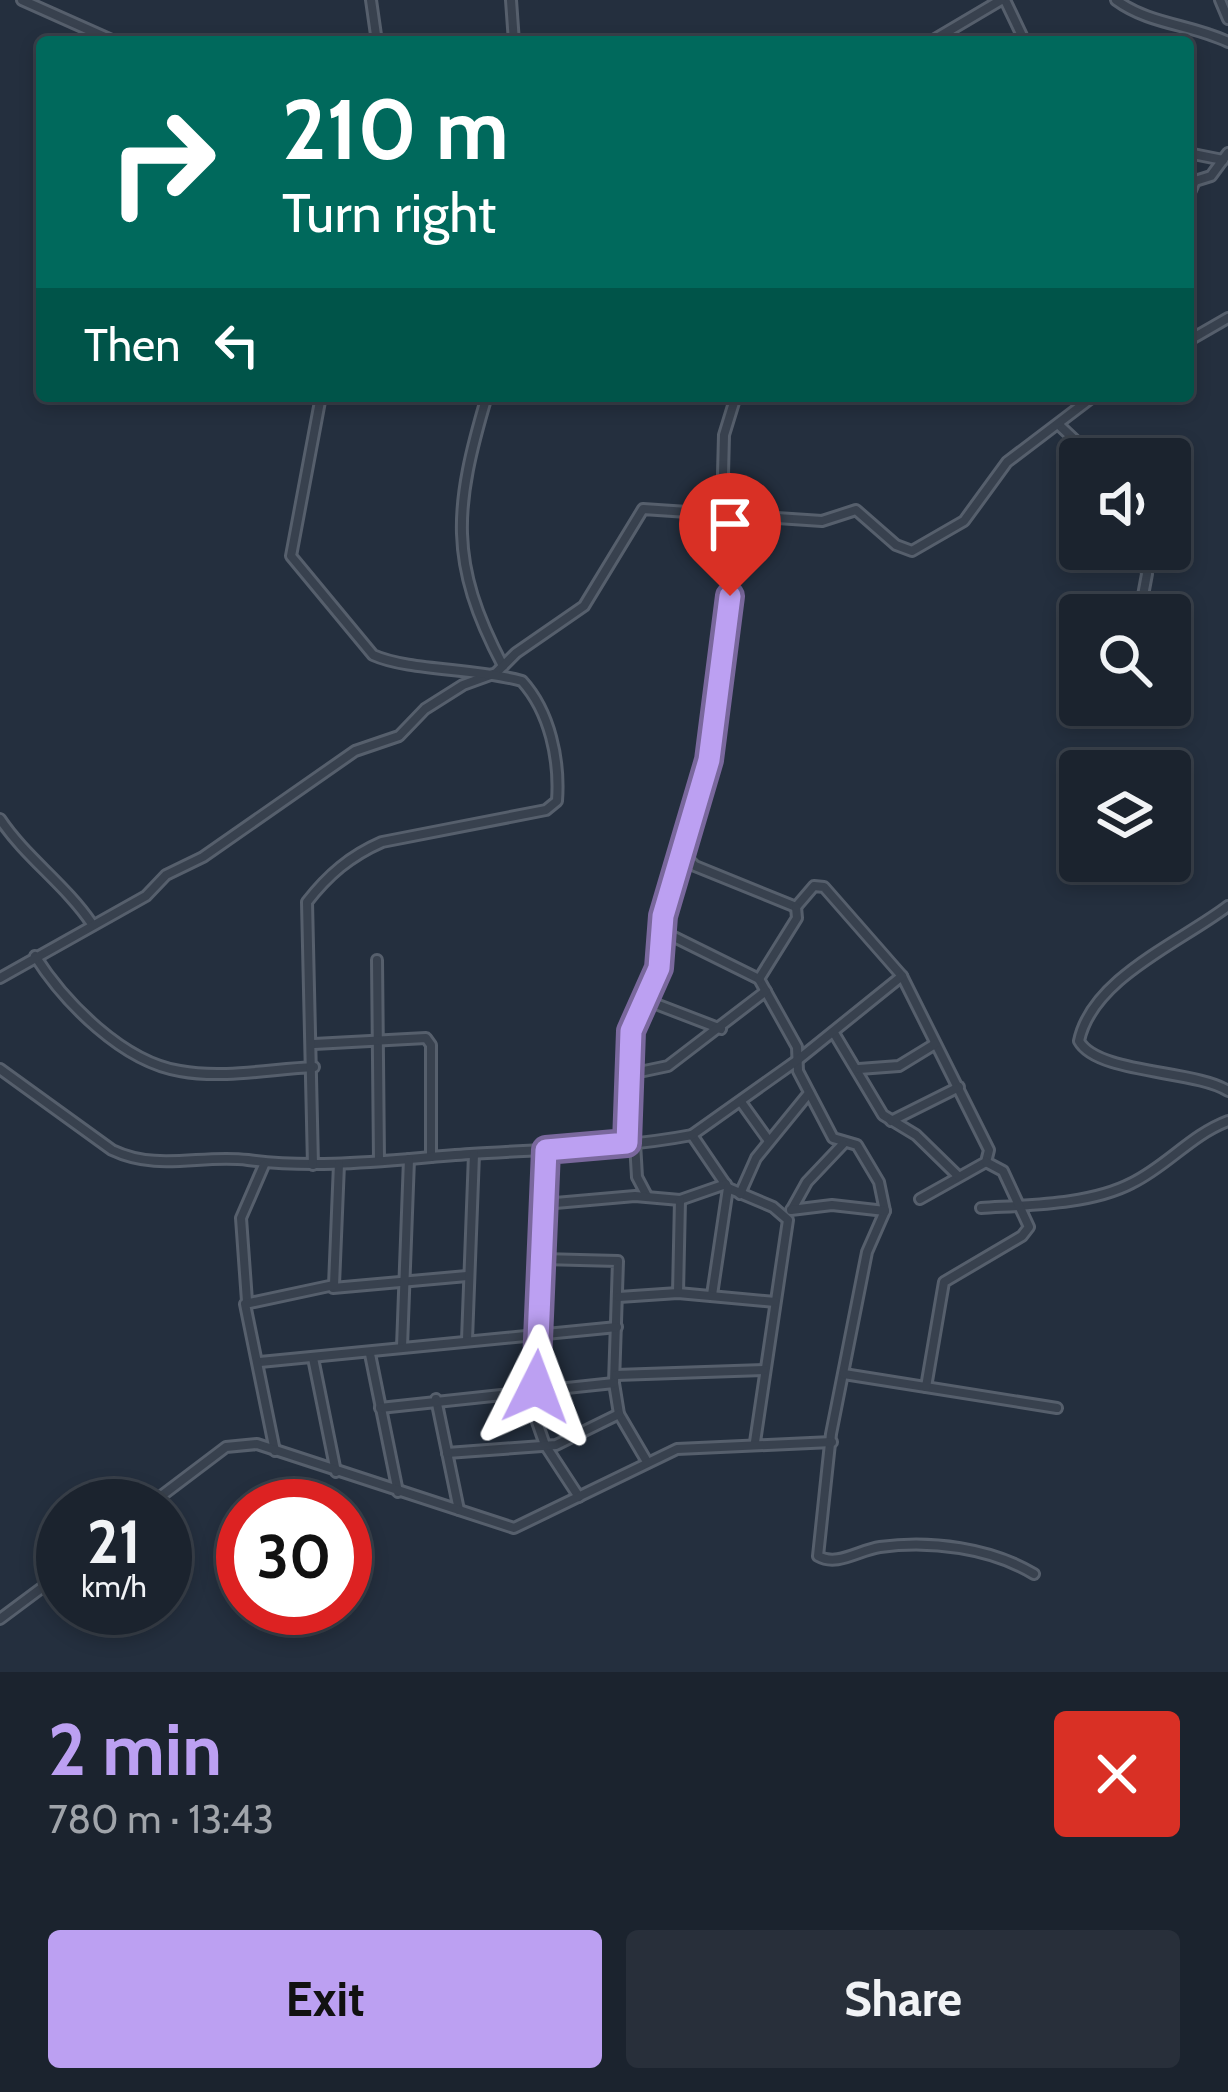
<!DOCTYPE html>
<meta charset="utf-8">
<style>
:root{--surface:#1b232e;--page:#282f3a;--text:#f1f3f6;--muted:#a0a4aa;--line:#39404a;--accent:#bca0f2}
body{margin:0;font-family:Cabin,sans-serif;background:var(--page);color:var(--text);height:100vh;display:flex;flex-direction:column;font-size:45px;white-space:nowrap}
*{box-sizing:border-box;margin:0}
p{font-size:39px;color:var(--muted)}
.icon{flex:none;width:66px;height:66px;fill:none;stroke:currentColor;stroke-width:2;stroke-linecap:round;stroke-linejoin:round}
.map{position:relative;height:1672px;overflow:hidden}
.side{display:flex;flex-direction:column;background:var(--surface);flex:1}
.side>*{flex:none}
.banner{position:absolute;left:36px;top:36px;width:1158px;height:366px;border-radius:12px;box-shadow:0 6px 18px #0003,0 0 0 3px var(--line);background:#00695c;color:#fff;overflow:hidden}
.tools{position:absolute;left:1059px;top:438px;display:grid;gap:24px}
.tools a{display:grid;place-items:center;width:132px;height:132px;border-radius:12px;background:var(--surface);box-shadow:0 6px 18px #0003,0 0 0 3px var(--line);font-size:60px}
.speed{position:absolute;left:36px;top:1479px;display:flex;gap:24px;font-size:60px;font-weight:700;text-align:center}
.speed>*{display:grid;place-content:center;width:156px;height:156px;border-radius:50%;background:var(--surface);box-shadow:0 6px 18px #0003,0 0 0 3px var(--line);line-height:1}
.speed small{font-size:30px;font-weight:400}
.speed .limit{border:18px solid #d22;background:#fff;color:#111}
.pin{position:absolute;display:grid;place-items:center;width:102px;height:102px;color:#fff;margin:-123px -51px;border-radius:50% 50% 50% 0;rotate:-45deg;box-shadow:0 0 12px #0007}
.pin .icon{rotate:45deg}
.me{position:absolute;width:132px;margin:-66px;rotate:3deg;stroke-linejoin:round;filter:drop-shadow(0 0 9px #0008)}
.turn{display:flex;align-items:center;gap:42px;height:252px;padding:0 48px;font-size:54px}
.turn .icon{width:156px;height:156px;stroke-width:2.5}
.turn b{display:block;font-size:84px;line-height:102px}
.then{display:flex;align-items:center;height:114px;padding:0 48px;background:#0003;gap:24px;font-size:45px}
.round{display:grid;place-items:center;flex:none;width:126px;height:126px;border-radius:12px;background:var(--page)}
.overview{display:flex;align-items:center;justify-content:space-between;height:204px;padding:0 48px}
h1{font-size:72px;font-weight:800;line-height:90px;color:var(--accent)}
.primary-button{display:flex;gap:24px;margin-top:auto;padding:24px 48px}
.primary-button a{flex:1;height:138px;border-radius:12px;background:var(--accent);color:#111;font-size:48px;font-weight:800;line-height:138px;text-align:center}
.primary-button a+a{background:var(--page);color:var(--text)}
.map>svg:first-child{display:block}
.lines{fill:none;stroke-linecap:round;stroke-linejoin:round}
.minor-casing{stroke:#565f6c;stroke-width:14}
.minor{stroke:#38414e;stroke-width:8}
.route-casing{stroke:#7a689d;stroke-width:30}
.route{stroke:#bca0f2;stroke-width:21}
</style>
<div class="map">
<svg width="1228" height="1672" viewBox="0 0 1228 1672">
<rect width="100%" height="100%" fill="#242f3e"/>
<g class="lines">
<g class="minor-casing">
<g id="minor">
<path d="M22,0l94,42"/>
<path d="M371,0l6,42"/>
<path d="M511,0l3,42"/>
<path d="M1005,0l20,42"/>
<path d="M1116,0c34,25 75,24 112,42"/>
<path d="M1220,0l8,19"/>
<path d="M930,42l71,-42"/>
<path d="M1188,153l35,7"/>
<path d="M1188,197l7,-16 16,-5 17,-23"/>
<path d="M1188,341l40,-23"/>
<path d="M487,396c-33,111 -39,166 16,270"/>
<path d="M1059,425l36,34"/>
<path d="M1141,606l6,-32 -5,-25"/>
<path d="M0,819c26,39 65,65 92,105"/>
<path d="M683,854l12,12 101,41 18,-21 10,1 78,89 87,174 -3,12 -66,37"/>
<path d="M1228,906c-47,36 -136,72 -149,135 18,33 117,29 149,50"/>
<path d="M662,931l97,48 38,68 1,24 35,67 24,7 22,37 6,29 -18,41 -36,182 -13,122c19,11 41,-6 62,-9 51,-7 111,1 154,27"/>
<path d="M35,956c30,47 88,106 145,115 43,8 91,-2 134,-4"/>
<path d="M377,960l2,200"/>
<path d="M0,978l146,-82 20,-21 37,-18 152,-106 44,-15 26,-27 38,-24 33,-12 20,-20 68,-47 59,-97 179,12 34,-11 40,35 16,6 52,-30 43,-59 87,-66"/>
<path d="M759,979l38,-61 -1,-11"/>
<path d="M648,1001l73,28"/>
<path d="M834,1033l49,82 33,20 42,41"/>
<path d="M314,1044l112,-6 5,7v112"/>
<path d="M0,1069l112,81c46,22 89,4 136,10 73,10 148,-1 222,-6 74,-5 149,-5 222,-19l36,53 45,19 15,13 -33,222"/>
<path d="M859,1069l40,-3 36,-22"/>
<path d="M630,1074l38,-8 98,-75"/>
<path d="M741,1102l28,39"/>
<path d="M891,1121l68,-34"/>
<path d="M692,1135l107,-76 103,-83"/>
<path d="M627,1143l4,-112 28,-63 4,-52 55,-204 13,-139 -9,-59 2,-79 12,-39"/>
<path d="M635,1143l2,34 10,19"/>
<path d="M546,1150l-9,272 8,23 34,52"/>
<path d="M313,1165l-6,-263c21,-27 43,-46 75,-60l164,-32 11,-9c3,-41 -7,-89 -35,-120 -45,-13 -114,-10 -149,-26l-82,-99 30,-160"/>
<path d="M740,1194l16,-36 53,-65"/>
<path d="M544,1204l91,-8 45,4 46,-16"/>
<path d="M981,1208c47,-3 109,-3 151,-25 35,-17 59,-48 96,-62"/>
<path d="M792,1209l15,-27 36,-38"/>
<path d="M791,1210l41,-5 53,6"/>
<path d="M542,1259l76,2 -4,122 5,31 27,46"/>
<path d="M333,1288l134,-12"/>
<path d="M678,1293l2,-93"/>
<path d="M712,1295l16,-107"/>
<path d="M619,1297l59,-4 97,9"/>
<path d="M247,1301l-6,-83 23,-53"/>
<path d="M467,1340l7,-186"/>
<path d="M402,1347l7,-188"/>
<path d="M370,1354l28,138"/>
<path d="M313,1358l23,114"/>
<path d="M260,1362l357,-35"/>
<path d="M844,1374l213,34"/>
<path d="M616,1375l148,-5"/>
<path d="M926,1387l18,-105 78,-46 7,-9 -26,-56 -17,-9"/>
<path d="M436,1399l23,111"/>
<path d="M380,1408l234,-25"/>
<path d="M275,1451l-30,-147 89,-19 5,-121"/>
<path d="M447,1453l109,-8 63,-31"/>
<path d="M148,1506l78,-59 31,-3 257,84 163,-79 155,-7"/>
<path d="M0,1619l63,-47"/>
</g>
</g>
<use href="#minor" class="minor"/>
</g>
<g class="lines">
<g class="route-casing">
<path id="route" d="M536,1387l10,-237 81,-7 4,-112 28,-63 4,-52 46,-156 21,-164"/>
</g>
<use href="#route" class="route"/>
</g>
</svg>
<div class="tools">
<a><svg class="icon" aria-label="sound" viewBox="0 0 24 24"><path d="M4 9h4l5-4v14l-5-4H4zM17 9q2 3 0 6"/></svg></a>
<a><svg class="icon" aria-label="search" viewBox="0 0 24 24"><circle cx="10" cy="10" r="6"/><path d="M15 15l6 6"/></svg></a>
<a><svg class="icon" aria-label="layers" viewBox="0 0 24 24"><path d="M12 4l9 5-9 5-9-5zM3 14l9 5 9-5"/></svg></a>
</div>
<div class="speed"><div>21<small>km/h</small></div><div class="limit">30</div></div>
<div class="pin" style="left:730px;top:596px;background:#d93025"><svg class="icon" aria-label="arrive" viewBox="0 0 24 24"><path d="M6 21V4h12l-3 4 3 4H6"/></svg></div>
<svg class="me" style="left:536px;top:1387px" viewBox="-20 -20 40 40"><path d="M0-17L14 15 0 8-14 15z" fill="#bca0f2" stroke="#fff" stroke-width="4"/></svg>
<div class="banner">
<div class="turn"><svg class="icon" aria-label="right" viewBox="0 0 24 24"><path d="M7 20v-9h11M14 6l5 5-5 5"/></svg><div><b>210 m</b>Turn right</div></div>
<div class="then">Then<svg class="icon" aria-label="left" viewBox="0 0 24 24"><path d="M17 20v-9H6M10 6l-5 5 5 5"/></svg></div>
</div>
</div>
<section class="side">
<div class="overview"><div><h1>2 min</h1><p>780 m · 13:43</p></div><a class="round" style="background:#d93025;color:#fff"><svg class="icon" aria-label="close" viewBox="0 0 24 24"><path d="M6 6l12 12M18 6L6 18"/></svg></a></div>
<div class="primary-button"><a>Exit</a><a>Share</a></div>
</section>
